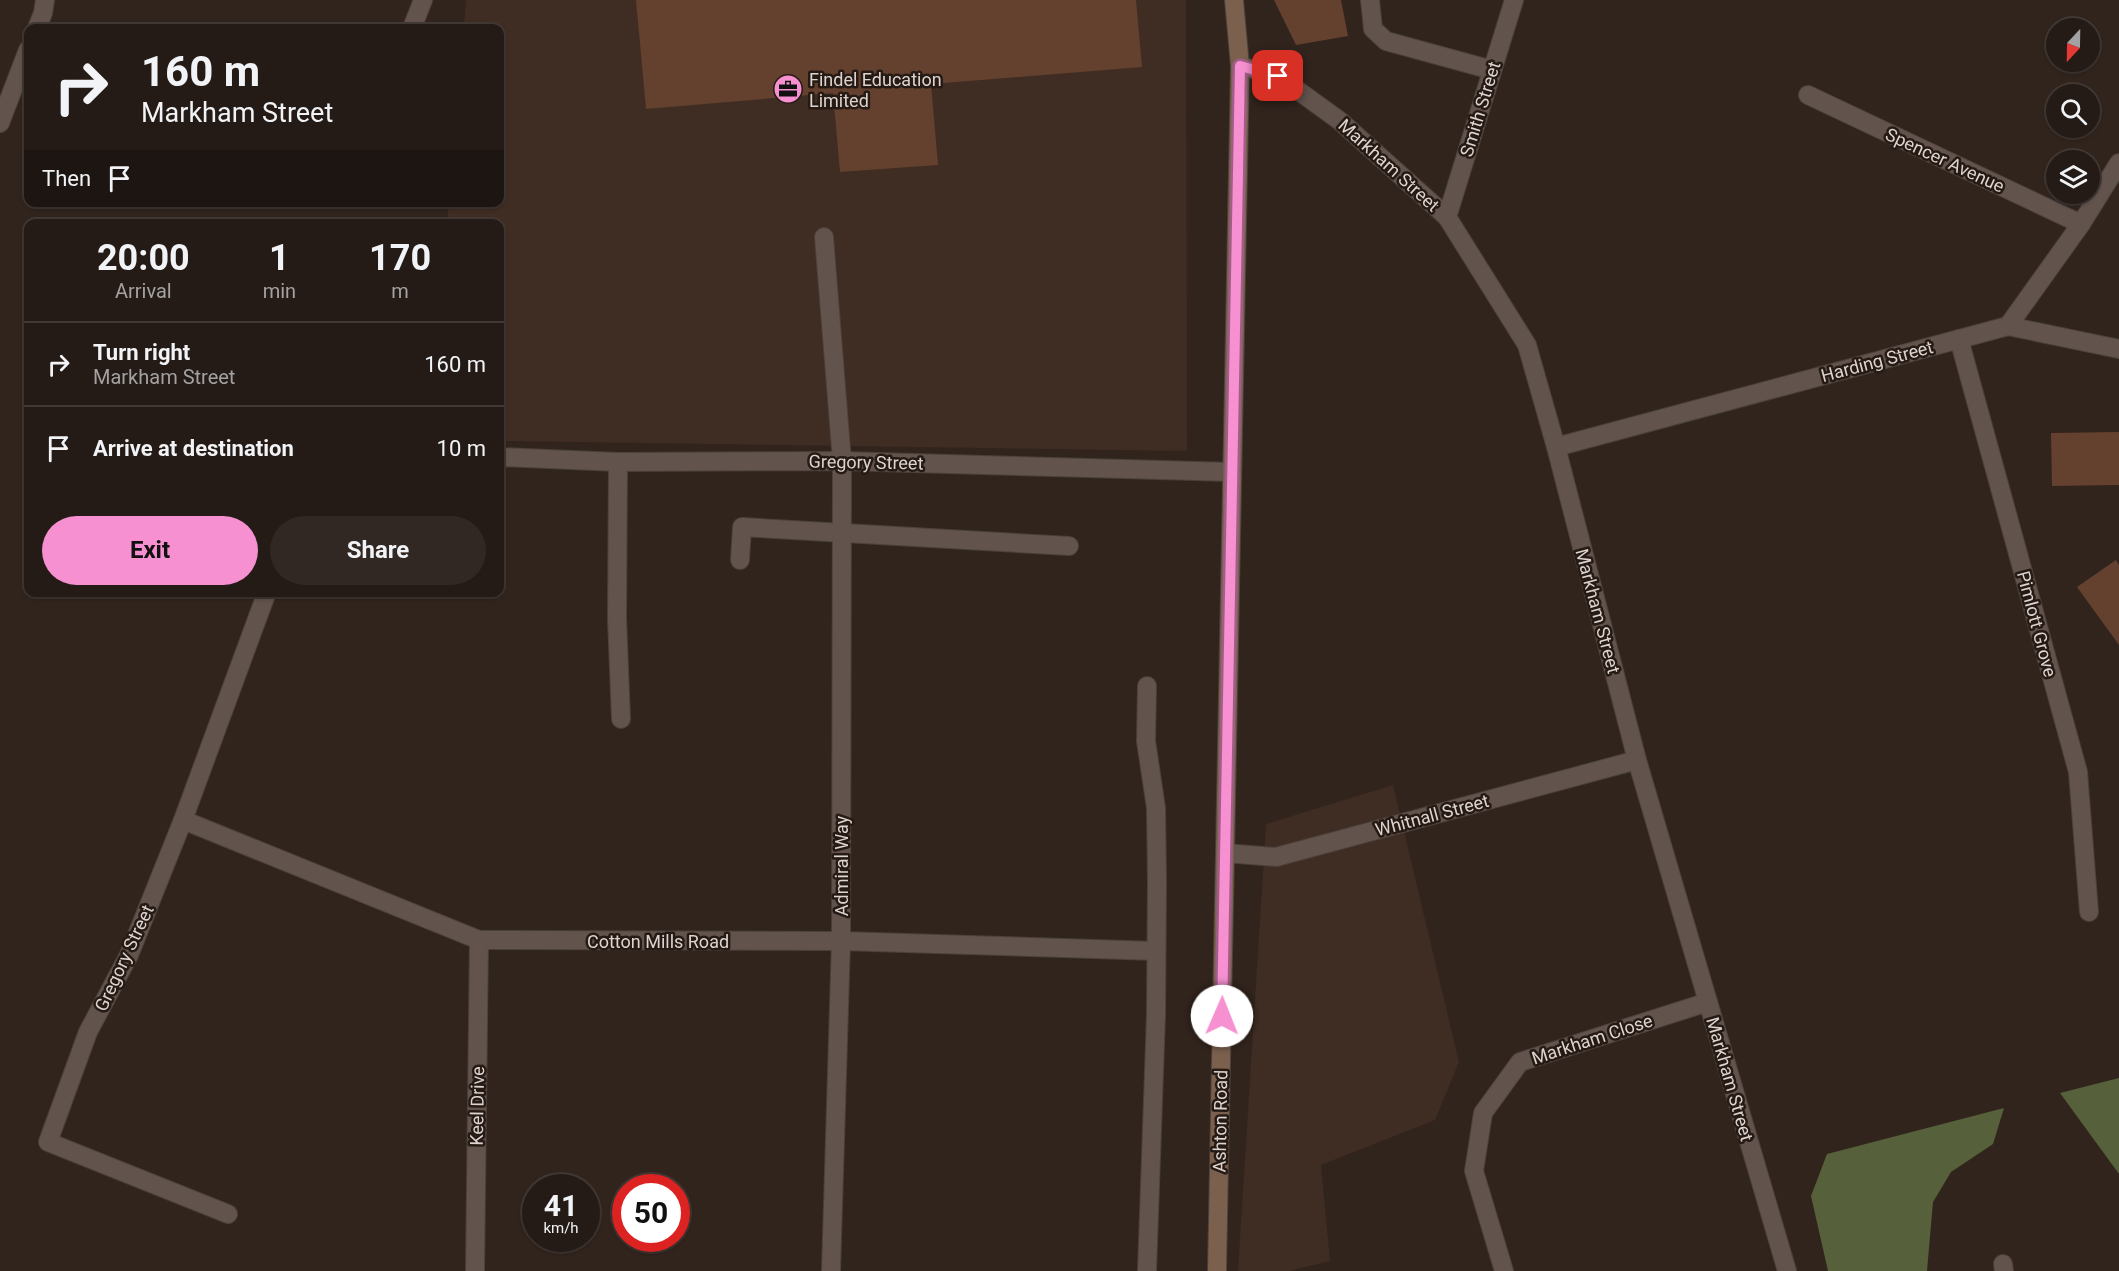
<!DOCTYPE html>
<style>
:root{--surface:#251b16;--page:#312823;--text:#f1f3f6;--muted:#a3a1a1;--line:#423935;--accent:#f690d0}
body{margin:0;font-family:Roboto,sans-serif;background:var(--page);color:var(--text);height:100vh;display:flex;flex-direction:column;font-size:22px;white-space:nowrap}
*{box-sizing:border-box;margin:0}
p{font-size:20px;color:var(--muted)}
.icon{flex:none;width:33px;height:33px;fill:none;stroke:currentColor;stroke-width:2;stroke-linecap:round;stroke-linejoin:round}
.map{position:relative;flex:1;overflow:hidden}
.drawer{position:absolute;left:24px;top:219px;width:480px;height:378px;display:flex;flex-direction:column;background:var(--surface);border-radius:12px;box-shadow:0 2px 4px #0004,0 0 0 2px var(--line)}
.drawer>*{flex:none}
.top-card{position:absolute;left:24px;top:24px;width:480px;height:183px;border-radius:12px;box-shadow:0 2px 4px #0004,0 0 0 2px var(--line);background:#251b16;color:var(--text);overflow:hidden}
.needle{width:39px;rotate:202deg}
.fabs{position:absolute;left:2046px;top:18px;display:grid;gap:12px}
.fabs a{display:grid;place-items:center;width:54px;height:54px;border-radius:50%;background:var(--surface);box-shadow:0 2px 4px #0004,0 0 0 2px var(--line);font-size:30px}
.speed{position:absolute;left:522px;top:1174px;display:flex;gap:12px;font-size:30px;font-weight:700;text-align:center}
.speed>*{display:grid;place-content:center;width:78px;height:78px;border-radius:50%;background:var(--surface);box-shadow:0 2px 4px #0004,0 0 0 2px var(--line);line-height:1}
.speed small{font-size:15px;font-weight:400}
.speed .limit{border:9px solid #d22;background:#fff;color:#111}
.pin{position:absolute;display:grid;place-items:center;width:51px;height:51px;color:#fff;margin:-26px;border-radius:12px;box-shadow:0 3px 9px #0006}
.me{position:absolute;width:66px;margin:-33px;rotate:1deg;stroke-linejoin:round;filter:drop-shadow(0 0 4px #0008)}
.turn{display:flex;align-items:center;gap:21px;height:126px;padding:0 18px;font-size:27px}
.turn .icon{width:78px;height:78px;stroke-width:2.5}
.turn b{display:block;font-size:42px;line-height:51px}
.then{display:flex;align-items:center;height:57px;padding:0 18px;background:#0003;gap:12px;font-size:22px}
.eta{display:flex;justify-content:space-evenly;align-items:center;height:102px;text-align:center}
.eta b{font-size:36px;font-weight:700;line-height:42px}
.cta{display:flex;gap:12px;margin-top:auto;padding:12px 18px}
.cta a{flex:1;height:69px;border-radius:36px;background:var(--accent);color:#111;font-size:24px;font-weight:700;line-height:69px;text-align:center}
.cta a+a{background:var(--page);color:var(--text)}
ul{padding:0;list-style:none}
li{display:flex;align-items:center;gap:18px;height:84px;padding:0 18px;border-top:2px solid var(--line)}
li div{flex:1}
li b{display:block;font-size:22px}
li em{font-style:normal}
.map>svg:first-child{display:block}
.built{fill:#3f2c23}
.forest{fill:#56603a}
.building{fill:#64412e}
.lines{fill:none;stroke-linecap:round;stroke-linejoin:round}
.service-casing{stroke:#4b413b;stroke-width:20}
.minor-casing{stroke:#4b413b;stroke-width:20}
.secondary-casing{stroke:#4b413b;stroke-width:20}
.service{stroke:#62534c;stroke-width:18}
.minor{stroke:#62534c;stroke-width:18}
.secondary{stroke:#7c604e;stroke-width:18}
.route-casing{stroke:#a05e87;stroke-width:15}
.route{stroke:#f690d0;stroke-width:10}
.labels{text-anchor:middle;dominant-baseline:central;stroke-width:5;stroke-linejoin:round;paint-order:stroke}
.poi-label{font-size:18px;fill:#ddd4d0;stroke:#261a14;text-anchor:start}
.street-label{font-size:18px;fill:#ddd4d0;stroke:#261a14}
</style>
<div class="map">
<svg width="2119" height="1271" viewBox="0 0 2119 1271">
<rect width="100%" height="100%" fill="#31241d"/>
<g class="built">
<path d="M466,0h720l1,451 -687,-10v-217h-53l2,-21 51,-1v-174h-36z"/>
<path d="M1393,785l66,277 -24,58 -114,45 9,96 -41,10h-51l28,-447z"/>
</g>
<g class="forest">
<path d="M2119,1078v96l-59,-81z"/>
<path d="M2004,1108l-11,36 -42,28 -18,30 -6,69h-99l-17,-75 16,-42z"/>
</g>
<g class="building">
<path d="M636,0h500l6,67 -211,17 7,81 -98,7 -7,-79 -187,16z"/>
<path d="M1274,0h67l7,36 -52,9z"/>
<path d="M2119,432v53l-67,1 -1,-53z"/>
<path d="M2116,560l3,5v80l-42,-58z"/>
</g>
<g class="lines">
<g class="service-casing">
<g id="service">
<path d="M1370,0l3,29 13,12 106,29"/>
<path d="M824,237l18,224"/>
<path d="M618,462l-1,157 4,100"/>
<path d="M740,560l2,-33 327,19"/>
<path d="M1147,686l-1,55 10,67 1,73"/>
<path d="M2003,1264l1,7"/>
<path d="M1147,1271l9,-256"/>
</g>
</g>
<g class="minor-casing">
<g id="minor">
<path d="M37,28l6,-15 2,-13"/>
<path d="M412,28l11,-28"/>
<path d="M1240,66l38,10 62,45 107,96 80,128 29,102 81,313 150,511"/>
<path d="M1808,95l273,129"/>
<path d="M0,123l28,-73"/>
<path d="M1447,217l67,-217"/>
<path d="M2008,326l111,23"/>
<path d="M1959,339l119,433 11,140"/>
<path d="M1556,447l452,-121 73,-102 38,-61"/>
<path d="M500,457l118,5 224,-1 390,11"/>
<path d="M183,820l296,120 362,1 315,10"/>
<path d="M1225,853l51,4 361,-97"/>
<path d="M1156,1015l1,-134"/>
<path d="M228,1214l-180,-72 40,-110 41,-77 54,-135 84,-228"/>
<path d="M475,1271l4,-331"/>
<path d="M831,1271l10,-330 1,-480"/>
<path d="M1504,1271l-30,-100 9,-58 37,-51 188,-60"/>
</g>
</g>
<g class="secondary-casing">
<path id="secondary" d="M1217,1271l23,-1205 -6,-66"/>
</g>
<use href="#service" class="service"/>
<use href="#minor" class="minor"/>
<use href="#secondary" class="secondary"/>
</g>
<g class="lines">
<g class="route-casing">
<path id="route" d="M1222,1016l18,-950 38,10"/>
</g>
<use href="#route" class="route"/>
</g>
<defs>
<g id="office-disc" transform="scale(1.5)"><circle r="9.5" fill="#f690d0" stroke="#261a14"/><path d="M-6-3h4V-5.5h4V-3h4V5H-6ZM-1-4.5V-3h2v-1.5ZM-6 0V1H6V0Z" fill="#111"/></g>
</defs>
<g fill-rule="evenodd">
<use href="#office-disc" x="788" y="89"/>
</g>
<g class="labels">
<g class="poi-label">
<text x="809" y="79">Findel Education<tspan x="809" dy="21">Limited</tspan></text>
</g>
<g class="street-label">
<text transform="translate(1480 109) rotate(-73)">Smith Street</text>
<text transform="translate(1945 160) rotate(25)">Spencer Avenue</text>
<text transform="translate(1389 165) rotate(42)">Markham Street</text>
<text transform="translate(1877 361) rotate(-15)">Harding Street</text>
<text transform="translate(866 462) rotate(1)">Gregory Street</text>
<text transform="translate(1598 611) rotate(75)">Markham Street</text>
<text transform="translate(2037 624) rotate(75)">Pimlott Grove</text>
<text transform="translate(1432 815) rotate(-15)">Whitnall Street</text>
<text transform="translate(841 866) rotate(-90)">Admiral Way</text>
<text x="658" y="941">Cotton Mills Road</text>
<text transform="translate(124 958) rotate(-65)">Gregory Street</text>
<text transform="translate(1592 1039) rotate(-18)">Markham Close</text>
<text transform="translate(1730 1079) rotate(74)">Markham Street</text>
<text transform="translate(477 1106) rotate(-89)">Keel Drive</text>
<text transform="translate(1220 1121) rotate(-89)">Ashton Road</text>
</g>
</g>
</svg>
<div class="fabs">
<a><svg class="needle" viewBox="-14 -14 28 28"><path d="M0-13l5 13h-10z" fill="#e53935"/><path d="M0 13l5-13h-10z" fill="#a3a1a1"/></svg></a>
<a><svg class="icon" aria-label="search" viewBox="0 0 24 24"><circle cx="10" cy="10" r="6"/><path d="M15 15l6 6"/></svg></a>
<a><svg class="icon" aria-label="layers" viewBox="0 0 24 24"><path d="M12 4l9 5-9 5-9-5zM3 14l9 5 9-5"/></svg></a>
</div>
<div class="speed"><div>41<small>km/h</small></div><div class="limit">50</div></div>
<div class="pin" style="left:1278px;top:76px;background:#d93025"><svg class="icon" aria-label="arrive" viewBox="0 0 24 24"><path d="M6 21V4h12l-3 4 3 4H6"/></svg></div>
<svg class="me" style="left:1222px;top:1016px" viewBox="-20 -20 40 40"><circle r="19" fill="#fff"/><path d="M0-13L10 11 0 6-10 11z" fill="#f690d0"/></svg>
<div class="top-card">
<div class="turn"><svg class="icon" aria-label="right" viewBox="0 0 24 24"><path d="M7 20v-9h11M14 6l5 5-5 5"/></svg><div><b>160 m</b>Markham Street</div></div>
<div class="then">Then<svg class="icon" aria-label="arrive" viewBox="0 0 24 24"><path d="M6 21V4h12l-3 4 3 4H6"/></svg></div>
</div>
<section class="drawer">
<div class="eta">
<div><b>20:00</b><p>Arrival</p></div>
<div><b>1</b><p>min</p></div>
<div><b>170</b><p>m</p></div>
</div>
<ul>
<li><svg class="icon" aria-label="right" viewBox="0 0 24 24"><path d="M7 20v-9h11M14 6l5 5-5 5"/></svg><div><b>Turn right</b><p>Markham Street</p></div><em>160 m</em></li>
<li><svg class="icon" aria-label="arrive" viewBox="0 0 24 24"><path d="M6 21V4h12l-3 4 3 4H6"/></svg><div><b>Arrive at destination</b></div><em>10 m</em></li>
</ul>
<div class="cta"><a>Exit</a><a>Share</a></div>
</section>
</div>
